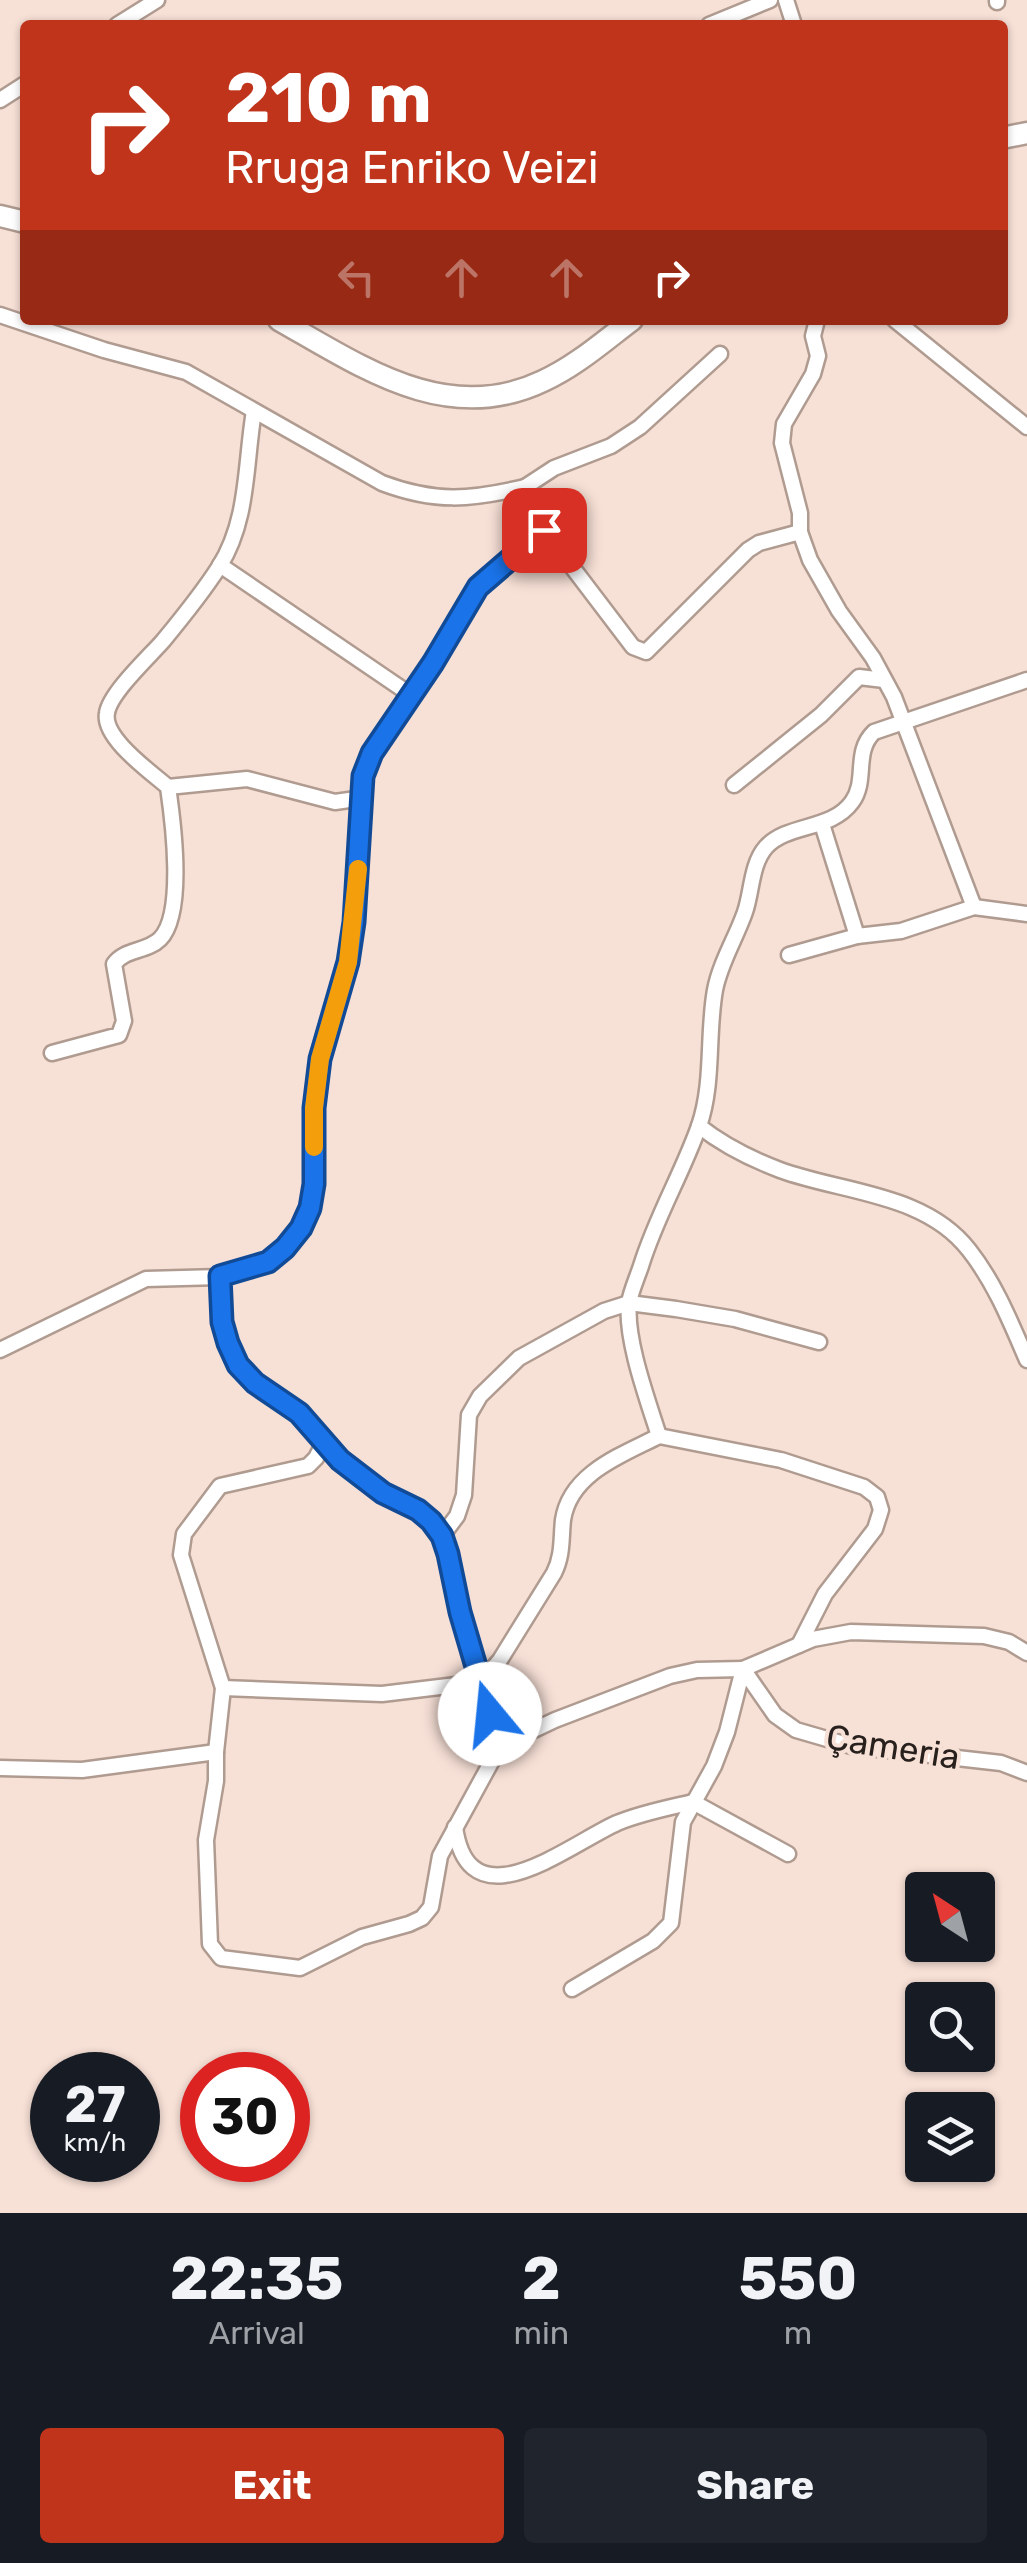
<!DOCTYPE html>
<meta charset="utf-8">
<style>
:root{--surface:#171b24;--page:#20242c;--text:#f1f3f6;--muted:#9ea1a6;--accent:#bf341a}
body{margin:0;font-family:Rubik,sans-serif;background:var(--page);color:var(--text);height:100vh;display:flex;flex-direction:column;font-size:38px;white-space:nowrap}
*{box-sizing:border-box;margin:0}
p{font-size:32px;color:var(--muted)}
.icon{flex:none;width:55px;height:55px;fill:none;stroke:currentColor;stroke-width:2;stroke-linecap:round;stroke-linejoin:round}
.map{position:relative;height:2213px;overflow:hidden}
.side{display:flex;flex-direction:column;background:var(--surface);flex:1}
.side>*{flex:none}
.top-card{position:absolute;left:20px;top:20px;width:988px;height:305px;border-radius:10px;box-shadow:0 2px 8px #0004;background:#bf341a;color:#fff;overflow:hidden}
.needle{width:65px;rotate:324deg}
.buttons{position:absolute;left:905px;top:1872px;display:grid;gap:20px}
.buttons a{display:grid;place-items:center;width:90px;height:90px;border-radius:10px;background:var(--surface);box-shadow:0 2px 8px #0004;font-size:50px}
.speed{position:absolute;left:30px;top:2052px;display:flex;gap:20px;font-size:50px;font-weight:700;text-align:center}
.speed>*{display:grid;place-content:center;width:130px;height:130px;border-radius:50%;background:var(--surface);box-shadow:0 2px 8px #0004;line-height:1}
.speed small{font-size:25px;font-weight:400}
.speed .limit{border:15px solid #d22;background:#fff;color:#111}
.pin{position:absolute;display:grid;place-items:center;width:85px;height:85px;color:#fff;margin:-42px;border-radius:20px;box-shadow:0 5px 15px #0006}
.me{position:absolute;width:110px;margin:-55px;rotate:343deg;stroke-linejoin:round;filter:drop-shadow(0 0 8px #0008)}
.turn{display:flex;align-items:center;gap:35px;height:210px;padding:0 40px;font-size:45px}
.turn .icon{width:130px;height:130px;stroke-width:2.5}
.turn b{display:block;font-size:70px;line-height:85px}
.lanes{display:flex;align-items:center;height:95px;padding:0 40px;background:#0003;justify-content:center;gap:50px;direction:ltr}
.lanes .off{opacity:.35}
.eta{display:flex;justify-content:space-evenly;align-items:center;height:170px;text-align:center}
.eta b{font-size:60px;font-weight:700;line-height:70px}
.cta{display:flex;gap:20px;margin-top:auto;padding:20px 40px}
.cta a{flex:1;height:115px;border-radius:10px;background:var(--accent);color:#fff;font-size:40px;font-weight:700;line-height:115px;text-align:center}
.cta a+a{background:var(--page);color:var(--text)}
.map>svg:first-child{display:block}
.lines{fill:none;stroke-linecap:round;stroke-linejoin:round}
.street-casing{stroke:#b09b91;stroke-width:19}
.secondary-casing{stroke:#b09b91;stroke-width:25}
.street{stroke:#fff;stroke-width:14}
.secondary{stroke:#fff;stroke-width:20}
.route-casing{stroke:#114b97;stroke-width:25}
.route{stroke:#1a73e8;stroke-width:18}
.slow{stroke:#f59e0b;stroke-width:18}
.labels{text-anchor:middle;dominant-baseline:central;stroke-width:8;stroke-linejoin:round;paint-order:stroke}
.street-label{font-size:35px;fill:#28201c;stroke:#f7e0d6}
</style>
<div class="map">
<svg width="1027" height="2213" viewBox="0 0 1027 2213">
<rect width="100%" height="100%" fill="#f7e0d6"/>
<g class="lines">
<g class="street-casing">
<g id="street">
<path d="M786,0l8,25"/>
<path d="M997,0v2"/>
<path d="M117,25l40,-25"/>
<path d="M709,25l61,-25"/>
<path d="M0,100l25,-16"/>
<path d="M0,315l104,35 82,22 196,111c53,20 88,17 143,4l19,43 -66,57 -45,76 -62,90 -8,23 -8,146 -8,40 -26,97 -7,49v76l-4,23 -9,21 -16,21 -17,13 -48,15 -74,2 -146,71"/>
<path d="M817,320l-4,16 5,20 -5,18 -29,50 -2,19 18,70v19l10,28 29,51 34,47 21,39 80,210"/>
<path d="M895,320l132,107"/>
<path d="M525,487l29,-19 57,-22 29,-19 80,-73"/>
<path d="M544,530l89,117 13,5 102,-102 11,-7 41,-11"/>
<path d="M220,565l191,130"/>
<path d="M734,785l87,-70 38,-38 25,3"/>
<path d="M168,787l79,-8 88,23 28,-4"/>
<path d="M822,824l35,112 44,-5 73,-24 53,7"/>
<path d="M789,955l68,-19"/>
<path d="M52,1053l67,-18 5,-14 -10,-57c10,-15 33,-12 46,-25 25,-25 13,-118 8,-152 -17,-15 -66,-49 -61,-74 3,-20 42,-56 56,-72 19,-23 40,-49 56,-74 30,-47 26,-103 35,-156"/>
<path d="M699,1126c24,19 52,33 81,44 63,23 145,23 189,80 26,33 42,73 58,110"/>
<path d="M220,1277l2,45 5,21 12,22 16,18 44,30 41,47 43,33 34,17 25,26 39,146 -99,12 -159,-6"/>
<path d="M659,1436l122,24 83,27 13,10 4,13 -6,19 -50,65 -26,51"/>
<path d="M442,1536l15,-20 7,-21 5,-80 11,-19 39,-38 85,-47 25,-8 47,6 59,10 84,23"/>
<path d="M500,1746l-19,-64 19,-22 54,-87c9,-18 7,-34 9,-53 7,-47 59,-65 96,-84 -11,-35 -34,-97 -30,-133 2,-12 8,-25 12,-37 15,-49 41,-92 58,-140 15,-43 8,-92 16,-136 5,-27 21,-52 30,-78 7,-20 6,-48 21,-65 22,-24 65,-16 86,-45 16,-22 1,-50 22,-70l153,-52"/>
<path d="M500,1746l55,-26 115,-44 27,-6 46,-1 32,46 21,15 55,16 150,17 26,10"/>
<path d="M216,1752v29l-10,59 4,104 11,14 79,10 62,-31 47,-13 13,-6 9,-11 9,-51 60,-110"/>
<path d="M0,1768l82,2 134,-18 7,-64 -42,-133 3,-21 36,-48 88,-20 8,-8 7,-14"/>
<path d="M455,1827c14,100 113,18 162,-4 24,-10 50,-15 76,-21l95,52"/>
<path d="M572,1989l81,-48 18,-18 12,-101 31,-56 13,-34 16,-63 70,-30 38,-7 133,4 25,6 18,11"/>
</g>
</g>
<g class="secondary-casing">
<g id="secondary">
<path d="M1002,138l25,-5"/>
<path d="M0,216l25,6"/>
<path d="M279,320c83,47 168,107 264,61 33,-15 61,-40 89,-61"/>
</g>
</g>
<use href="#street" class="street"/>
<use href="#secondary" class="secondary"/>
</g>
<g class="lines">
<g class="route-casing">
<path id="route" d="M490,1714l-30,-102 -12,-58 -6,-18 -11,-15 -13,-11 -35,-17 -43,-33 -41,-47 -44,-30 -17,-18 -10,-22 -6,-21 -2,-46 48,-14 17,-14 16,-20 9,-20 4,-24v-76l6,-49 28,-97 6,-40 9,-146 9,-23 61,-90 45,-76 66,-57"/>
</g>
<use href="#route" class="route"/>
<path class="slow" d="M314,1147v-39l6,-49 28,-97 10,-93"/>
</g>
<g class="labels">
<g class="street-label">
<text transform="translate(893 1747) rotate(9)">Çameria</text>
</g>
</g>
</svg>
<div class="buttons">
<a><svg class="needle" viewBox="-14 -14 28 28"><path d="M0-13l5 13h-10z" fill="#e53935"/><path d="M0 13l5-13h-10z" fill="#9ea1a6"/></svg></a>
<a><svg class="icon" aria-label="search" viewBox="0 0 24 24"><circle cx="10" cy="10" r="6"/><path d="M15 15l6 6"/></svg></a>
<a><svg class="icon" aria-label="layers" viewBox="0 0 24 24"><path d="M12 4l9 5-9 5-9-5zM3 14l9 5 9-5"/></svg></a>
</div>
<div class="speed"><div>27<small>km/h</small></div><div class="limit">30</div></div>
<div class="pin" style="left:544px;top:530px;background:#d93025"><svg class="icon" aria-label="arrive" viewBox="0 0 24 24"><path d="M6 21V4h12l-3 4 3 4H6"/></svg></div>
<svg class="me" style="left:490px;top:1714px" viewBox="-20 -20 40 40"><circle r="19" fill="#fff"/><path d="M0-13L10 11 0 6-10 11z" fill="#1a73e8"/></svg>
<div class="top-card">
<div class="turn"><svg class="icon" aria-label="right" viewBox="0 0 24 24"><path d="M7 20v-9h11M14 6l5 5-5 5"/></svg><div><b>210 m</b>Rruga Enriko Veizi</div></div>
<div class="lanes"><svg class="icon off" aria-label="left" viewBox="0 0 24 24"><path d="M17 20v-9H6M10 6l-5 5 5 5"/></svg><svg class="icon off" aria-label="ahead" viewBox="0 0 24 24"><path d="M12 20V5M6 11l6-6 6 6"/></svg><svg class="icon off" aria-label="ahead" viewBox="0 0 24 24"><path d="M12 20V5M6 11l6-6 6 6"/></svg><svg class="icon" aria-label="right" viewBox="0 0 24 24"><path d="M7 20v-9h11M14 6l5 5-5 5"/></svg></div>
</div>
</div>
<section class="side">
<div class="eta">
<div><b>22:35</b><p>Arrival</p></div>
<div><b>2</b><p>min</p></div>
<div><b>550</b><p>m</p></div>
</div>
<div class="cta"><a>Exit</a><a>Share</a></div>
</section>
